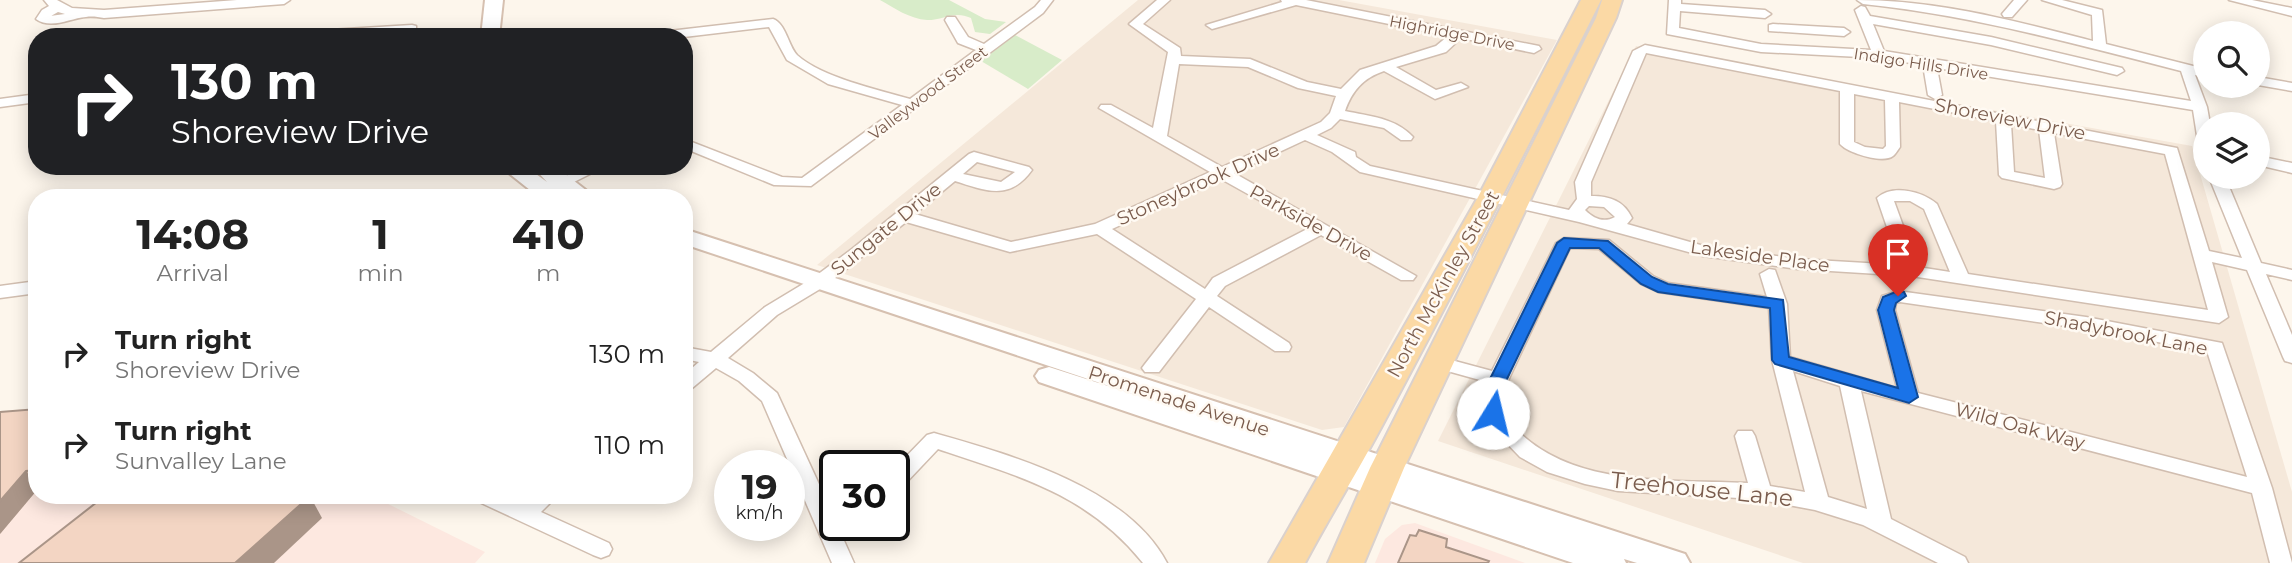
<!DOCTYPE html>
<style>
:root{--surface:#fff;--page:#f6f6f6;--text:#222;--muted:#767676}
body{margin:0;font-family:Montserrat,sans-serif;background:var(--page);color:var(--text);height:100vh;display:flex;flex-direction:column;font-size:26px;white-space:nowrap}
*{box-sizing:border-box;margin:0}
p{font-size:23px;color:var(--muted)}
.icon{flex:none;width:38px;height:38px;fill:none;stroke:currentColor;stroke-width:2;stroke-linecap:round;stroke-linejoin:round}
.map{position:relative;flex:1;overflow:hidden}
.side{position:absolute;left:28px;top:189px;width:665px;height:315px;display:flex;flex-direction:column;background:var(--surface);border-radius:28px;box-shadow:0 4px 18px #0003}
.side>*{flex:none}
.banner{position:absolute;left:28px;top:28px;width:665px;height:147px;border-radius:28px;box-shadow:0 4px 18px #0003;background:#202124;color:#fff;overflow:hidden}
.controls{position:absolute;left:2193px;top:21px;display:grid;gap:14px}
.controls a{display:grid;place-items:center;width:77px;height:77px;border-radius:50%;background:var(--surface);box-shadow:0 4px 18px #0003;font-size:35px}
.speed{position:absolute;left:714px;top:450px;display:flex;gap:14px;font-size:35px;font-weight:700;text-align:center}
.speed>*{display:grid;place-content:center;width:91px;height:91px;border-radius:50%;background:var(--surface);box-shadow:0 4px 18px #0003;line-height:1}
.speed small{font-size:18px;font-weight:400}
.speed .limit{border:4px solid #111;border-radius:10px;background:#fff;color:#111}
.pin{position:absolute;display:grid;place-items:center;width:60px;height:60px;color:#fff;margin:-72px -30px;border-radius:50% 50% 50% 0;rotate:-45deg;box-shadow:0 0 7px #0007}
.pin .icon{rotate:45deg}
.me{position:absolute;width:77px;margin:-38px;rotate:9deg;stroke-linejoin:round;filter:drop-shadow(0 0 5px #0008)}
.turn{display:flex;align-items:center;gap:24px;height:147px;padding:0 28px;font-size:32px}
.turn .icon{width:91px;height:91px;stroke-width:2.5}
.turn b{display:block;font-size:49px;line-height:60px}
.eta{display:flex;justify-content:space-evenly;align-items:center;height:119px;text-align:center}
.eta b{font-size:42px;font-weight:700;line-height:49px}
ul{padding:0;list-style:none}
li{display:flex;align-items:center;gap:21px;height:91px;padding:0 28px}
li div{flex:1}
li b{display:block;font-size:26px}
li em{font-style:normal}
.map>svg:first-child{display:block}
.residential{fill:#f5e8da}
.commercial{fill:#fde8e0}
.green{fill:#d8ecc9}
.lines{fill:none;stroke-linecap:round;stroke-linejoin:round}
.minor-casing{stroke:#d1beb0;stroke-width:3}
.tertiary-casing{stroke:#d1beb0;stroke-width:3}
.secondary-casing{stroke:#d6c0b0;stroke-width:4}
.primary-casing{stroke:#dad1cd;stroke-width:4}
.minor{fill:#fff;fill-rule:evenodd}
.tertiary{fill:#fff;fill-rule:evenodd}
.secondary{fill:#fff;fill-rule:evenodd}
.primary{fill:#fbd9a5;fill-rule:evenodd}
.wall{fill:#d1b7a8}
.shaded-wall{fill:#aa9588}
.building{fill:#f3d5c3;stroke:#aa9588;stroke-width:2}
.route{fill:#1a73e8;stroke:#114b97;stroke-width:2}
.labels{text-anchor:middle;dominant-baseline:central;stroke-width:5;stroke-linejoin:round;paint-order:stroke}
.far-street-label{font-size:16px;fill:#7a5c4d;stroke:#fffaf3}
.street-label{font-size:19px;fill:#7a5c4d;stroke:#fffaf3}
.near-street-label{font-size:23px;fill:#7a5c4d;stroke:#fffaf3}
</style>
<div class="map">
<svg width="2292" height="563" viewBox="0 0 2292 563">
<rect width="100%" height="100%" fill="#fdf6ec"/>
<g class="residential">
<path d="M1138,0h201l218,40 -213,387 -22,3 -505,-165z"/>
<path d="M1636,46l556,100 100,346v71h-489l-365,-122z"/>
</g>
<g class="commercial">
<path d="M37,415v80h333l115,57 -10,11h-475v-146z"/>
<path d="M1415,523l110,40h-150l10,-24 17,-14z"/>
</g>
<g class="green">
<path d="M880,0h69l36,19 21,3 -16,12 -15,-2 -4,-14c-17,-8 -26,2 -44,2 -17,-1 -33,-12 -47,-20z"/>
<path d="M1015,35l47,25 -34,29 -47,-28z"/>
</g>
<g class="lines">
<g class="minor-casing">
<g id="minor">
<path d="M44,0h13l15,8 32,2 133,-10h53l-6,4 -180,14c-6,-1 -12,-2 -18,-1 -16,1 -35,13 -50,2l6,-9 7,-4zM58,12l7,2 -15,2h1z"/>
<path d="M1041,0h12l-10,13 -232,173 -37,-1 -90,-37v-9l98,38 20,1 100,-73 -74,-21 -41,-24 -18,-33 -85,10h-38l6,-4 121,-14c13,5 15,26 24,36 24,22 82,35 113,44l66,-49 -18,-7 -13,-23 2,-3h8l13,20 16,7 51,-37z"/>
<path d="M1157,0h13l-27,24 37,24 1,8 69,3 57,23 34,7 19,-19 76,-24 12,-10 -152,-31 -84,24 -6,-4 76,-23 -1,-2h25l233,46 2,3 -7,4 -73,-15 -15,14 -50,15 40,23 25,-7 7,4 -33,12 -51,-28c-21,7 -32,20 -39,40 24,5 51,7 68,26l-2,3h-10l-17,-12 -44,-9 -9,9 -14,7 38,17 1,5 14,9 199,44 8,-11 -2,-17 58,-131 12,-6 532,103 32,103 33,7 -33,-81h16l36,86 31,7v10l-26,-6 26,61v28l-7,-2 -2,-4 -36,-87 -35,-8 16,55 -9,6 -308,-47 -113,-7 -95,-13 -124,-34 -219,-50 -28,-20 -27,-12 -71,33 182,103 -3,4h-12l-80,-45 -96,51 -8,10 72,47 2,4 -2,4h-14l-66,-44 -50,65h-14l-3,-4 3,-4 51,-65 -99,-65 -87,18 -104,-30 -81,64 -48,29 -49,43 25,15 24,20 58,126v6h2l17,38h-22l-70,-162 -23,-20 -23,-13 -25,21 -7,2v-16l15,-13 -15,-3v-12l27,5 54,-45 48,-29 39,-29 117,-95 5,-2 55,15 3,3c-22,31 -46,21 -77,11l-40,33 96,28 84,-18 115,-52 -111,-64 2,-3h10l42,23 15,-76 -39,-28zM1646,53l194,38v53c8,9 43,20 53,12 2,-1 6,-8 7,-9l-1,-45 97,19 3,54 3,3 52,11 6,-2 2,-3 -8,-51 111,21 43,156 -240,-36 -31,-70c-15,-13 -45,-20 -60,-6l23,67 -102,-6 -94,-13 -77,-22 5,-6c-8,-17 -22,-22 -41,-22v-14zM1179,64l69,3 50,21 38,8 -6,17 -9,9 -99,45 -55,-31zM1854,94l31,6 1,46 -3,3 -18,-2 -11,-5zM2011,124l28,6 6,48 -31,-6zM977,162l38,10 -14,10 -38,-8zM1221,179l88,49 -96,50 -8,11 -93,-60zM1894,201h16l14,8 26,63 -32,-5zM1589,206l15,1 11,10c-11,6 -21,2 -30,-7z"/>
<path d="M1669,0h12v4l84,6 6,4 -6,4 -85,-7 -1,17 82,16 110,6 -16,-40 6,-4 4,1 5,9 121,21 131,31 2,3 -7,4 -126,-30 -118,-21 11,27 307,50 -10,-30c-106,-27 -210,-56 -318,-67l-6,-4c81,0 158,21 236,41l-1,-26 -50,-15h20l40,10 4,34 99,25v8l-10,-2 12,32 3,17h-5v22l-7,-4 -5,-32 -256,-42 5,27 -7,4 -7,-4 -5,-30 -44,-7 -118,-6 -94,-18z"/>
<path d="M2014,0h13l-15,17h-8l-2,-3z"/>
<path d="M2229,0h23l40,8v8z"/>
<path d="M1773,24l71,4 6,4 -6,4 -75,-5v-6z"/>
<path d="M412,25l4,1v6l-69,5h-73l6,-4z"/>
<path d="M2258,77l34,6v8l-34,-6z"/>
<path d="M37,94v8l-37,5v-8z"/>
<path d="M2258,156l34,7v10l-34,-8z"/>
<path d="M586,166h20l-40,20h-12l-2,-3z"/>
<path d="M1564,238l45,2 44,36 15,7 99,14 -7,-23 9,-5 6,1 12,34 3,53 107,31 -20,-78 5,-14 16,-5 188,26 136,26 50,145 20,75h-22l-18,-70 -391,-102 30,128 74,38 3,6h-30l-75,-38 -48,-15 -59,-11 -138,-8 -33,-7 -38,-12 -27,-15 -26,-27 -11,-23 4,-25 -54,-15 -3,-4 3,-4 7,-2 52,14 64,-128zM1570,248l29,1 42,35 17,8 111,16 3,52 33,132 -35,-6 -15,-50 -3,-5h-14l-3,5 13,47c-75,-4 -168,5 -227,-49 -15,-14 -21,-27 -16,-47zM1900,302l186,27 121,22 40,126 -329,-84 -23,-83 1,-7zM1793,371l47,15 27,123 -39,-12z"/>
<path d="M934,433c77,22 193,54 233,130h-24c-55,-69 -125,-87 -205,-114l-36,38 -8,3v-21l33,-34z"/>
<path d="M474,495h31l17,8 10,-8h26l-17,17 68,31 3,6 -3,6 -8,3 -8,-3 -116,-54z"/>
</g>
</g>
<g class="tertiary-casing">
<g id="tertiary">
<path d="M560,177l7,2 2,4c-13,15 -36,15 -54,15l2,-4z"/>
<path d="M37,281v12l-37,5v-12z"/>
</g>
</g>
<g class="secondary-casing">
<g id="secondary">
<path d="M485,0h18l-4,37h-18z"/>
<path d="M500,166h25l22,16 -15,-16h23l41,32h-27l-7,-4 3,4h-25z"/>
<path d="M684,229l1001,325 5,9h-53l-13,-4 2,4h-53l-534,-181 -4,-6 4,-6 10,-3 93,30 -458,-153z"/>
</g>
</g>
<g class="primary-casing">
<g id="primary">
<path d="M1581,0h20c-71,143 -143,284 -218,424 -25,47 -53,92 -78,139h-36l208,-364z"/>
<path d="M1602,0h20l-6,18 -212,450 -40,95h-36l42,-95 226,-450z"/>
</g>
</g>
<use href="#minor" class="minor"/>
<use href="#tertiary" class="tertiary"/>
<use href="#secondary" class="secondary"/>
<use href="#primary" class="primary"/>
</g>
<path class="wall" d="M37,409v81l-37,44z"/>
<g class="shaded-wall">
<path d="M26,471l11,15v4l-37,44v-33z"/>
<path d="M310,496l12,22 -48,45h-39z"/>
</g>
<g class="building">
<path d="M37,409v61l-11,1 -26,30v-89z"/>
<path d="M106,495h202l2,1 -75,67h-216z"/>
<path d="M1419,530l28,9 -1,8 43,14 -1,2h-90l12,-28 6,1z"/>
</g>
<path class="route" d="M1564,238l44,3 44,36 16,7 115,16 6,57 109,31 -20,-78 5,-13 15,-6 6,1 2,4 -10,7 -2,7 24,87 -9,6 -134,-39 -3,-4 -2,-52 -112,-16 -17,-8 -42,-36h-29l-63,131 -7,18 2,16 -3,4h-13l-4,-20 8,-18 67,-136z"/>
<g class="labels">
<g class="far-street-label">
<text transform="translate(1452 33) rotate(11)">Highridge Drive</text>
<text transform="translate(1921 64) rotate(9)">Indigo Hills Drive</text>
<text transform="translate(928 93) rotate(-37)">Valleywood Street</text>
</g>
<g class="street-label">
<text transform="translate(2010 119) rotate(11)">Shoreview Drive</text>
<text transform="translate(1198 184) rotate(-24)">Stoneybrook Drive</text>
<text transform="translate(1311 223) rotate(29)">Parkside Drive</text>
<text transform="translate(886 229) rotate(-39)">Sungate Drive</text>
<text transform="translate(1760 256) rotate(8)">Lakeside Place</text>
<text transform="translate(1443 284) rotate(-61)">North McKinley Street</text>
<text transform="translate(2126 333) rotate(11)">Shadybrook Lane</text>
<text transform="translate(1179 401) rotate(18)">Promenade Avenue</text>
<text transform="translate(2020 426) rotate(15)">Wild Oak Way</text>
</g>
<g class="near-street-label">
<text transform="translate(1702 489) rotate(6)">Treehouse Lane</text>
</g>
</g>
</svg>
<div class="controls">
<a><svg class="icon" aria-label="search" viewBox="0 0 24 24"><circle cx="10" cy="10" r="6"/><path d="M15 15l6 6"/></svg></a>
<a><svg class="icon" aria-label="layers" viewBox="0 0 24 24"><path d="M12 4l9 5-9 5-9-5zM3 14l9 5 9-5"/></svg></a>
</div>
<div class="speed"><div>19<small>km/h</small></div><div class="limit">30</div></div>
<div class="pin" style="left:1898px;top:296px;background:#d93025"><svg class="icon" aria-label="arrive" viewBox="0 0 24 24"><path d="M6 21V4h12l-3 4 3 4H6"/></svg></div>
<svg class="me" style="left:1493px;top:413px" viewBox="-20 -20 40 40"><circle r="19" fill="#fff"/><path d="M0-13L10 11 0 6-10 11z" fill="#1a73e8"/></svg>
<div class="banner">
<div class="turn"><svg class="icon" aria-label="right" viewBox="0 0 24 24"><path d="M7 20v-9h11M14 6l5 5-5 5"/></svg><div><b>130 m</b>Shoreview Drive</div></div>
</div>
<section class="side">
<div class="eta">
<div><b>14:08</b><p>Arrival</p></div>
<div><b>1</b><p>min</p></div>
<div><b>410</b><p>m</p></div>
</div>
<ul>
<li><svg class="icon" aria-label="right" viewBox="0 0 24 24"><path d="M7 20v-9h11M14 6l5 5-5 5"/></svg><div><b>Turn right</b><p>Shoreview Drive</p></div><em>130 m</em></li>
<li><svg class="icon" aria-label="right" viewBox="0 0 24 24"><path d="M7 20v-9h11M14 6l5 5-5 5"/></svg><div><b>Turn right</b><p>Sunvalley Lane</p></div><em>110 m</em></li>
</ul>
</section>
</div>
